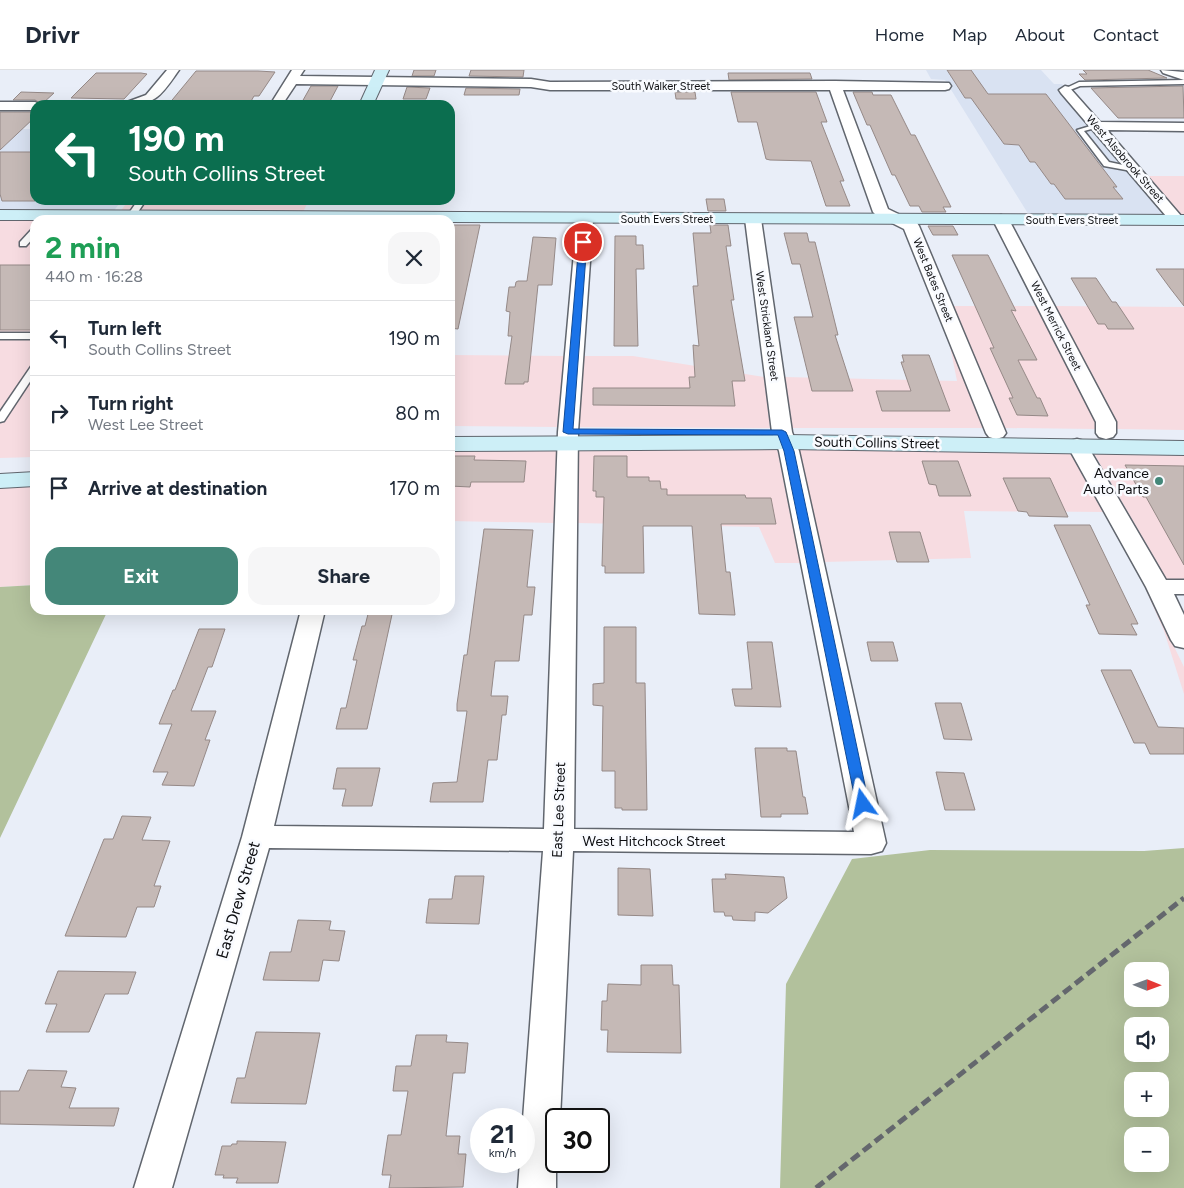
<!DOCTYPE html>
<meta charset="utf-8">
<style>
:root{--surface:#fff;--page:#f6f6f7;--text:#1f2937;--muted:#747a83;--line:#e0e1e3;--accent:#448779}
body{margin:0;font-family:Figtree,sans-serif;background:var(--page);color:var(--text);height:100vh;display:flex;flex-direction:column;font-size:19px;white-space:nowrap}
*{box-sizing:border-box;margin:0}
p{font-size:16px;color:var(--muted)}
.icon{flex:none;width:28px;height:28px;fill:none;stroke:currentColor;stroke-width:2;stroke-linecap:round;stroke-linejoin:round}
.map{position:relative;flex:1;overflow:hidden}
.sheet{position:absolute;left:30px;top:145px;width:425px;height:400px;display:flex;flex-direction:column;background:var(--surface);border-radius:15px;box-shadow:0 5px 20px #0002}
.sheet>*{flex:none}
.banner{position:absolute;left:30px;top:30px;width:425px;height:105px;border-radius:15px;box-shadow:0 5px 20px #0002;background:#0b6e4f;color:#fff;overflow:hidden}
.needle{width:32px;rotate:91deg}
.buttons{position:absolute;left:1124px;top:892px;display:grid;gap:10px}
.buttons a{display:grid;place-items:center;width:45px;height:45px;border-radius:10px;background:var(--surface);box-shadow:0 5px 20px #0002;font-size:25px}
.speed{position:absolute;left:470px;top:1038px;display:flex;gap:10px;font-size:25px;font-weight:700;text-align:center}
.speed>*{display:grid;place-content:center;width:65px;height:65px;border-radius:50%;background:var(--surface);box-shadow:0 5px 20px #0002;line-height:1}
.speed small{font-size:12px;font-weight:400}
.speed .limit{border:2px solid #111;border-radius:8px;background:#fff;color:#111}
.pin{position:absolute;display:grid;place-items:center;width:42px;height:42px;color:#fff;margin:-21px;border:2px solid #fff;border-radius:50%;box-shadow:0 1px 5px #0007}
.me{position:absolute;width:55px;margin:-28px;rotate:348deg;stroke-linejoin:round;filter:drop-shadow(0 0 4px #0008)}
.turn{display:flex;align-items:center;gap:18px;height:105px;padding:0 15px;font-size:22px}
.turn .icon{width:65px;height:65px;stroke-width:2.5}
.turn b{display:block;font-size:35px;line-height:42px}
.round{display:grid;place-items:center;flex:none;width:52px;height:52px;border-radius:15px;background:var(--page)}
.overview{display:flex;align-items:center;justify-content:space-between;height:85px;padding:0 15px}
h1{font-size:30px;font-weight:700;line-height:38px;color:#1e9e55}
.action{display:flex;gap:10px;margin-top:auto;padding:10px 15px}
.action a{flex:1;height:58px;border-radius:15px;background:var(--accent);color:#fff;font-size:20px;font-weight:700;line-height:58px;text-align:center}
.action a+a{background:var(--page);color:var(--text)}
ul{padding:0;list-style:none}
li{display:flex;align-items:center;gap:15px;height:75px;padding:0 15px;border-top:1px solid var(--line)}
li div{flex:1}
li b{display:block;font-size:19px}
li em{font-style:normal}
header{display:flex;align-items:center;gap:30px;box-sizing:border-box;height:70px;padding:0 25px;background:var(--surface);border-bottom:1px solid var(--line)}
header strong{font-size:24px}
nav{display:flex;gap:28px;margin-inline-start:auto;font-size:18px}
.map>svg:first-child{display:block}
.commercial{fill:#f7dce1}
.built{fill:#d9e2f2}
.green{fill:#b2c19c;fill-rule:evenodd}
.building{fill:#c5b9b6;stroke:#958987}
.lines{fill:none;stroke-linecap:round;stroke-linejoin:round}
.lane-casing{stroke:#61666e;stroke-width:3}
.street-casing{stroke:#61666e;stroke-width:3}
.secondary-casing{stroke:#61666e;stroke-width:2}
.lane{fill:#fff;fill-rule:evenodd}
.street{fill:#fff;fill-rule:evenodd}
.secondary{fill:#cdeff7;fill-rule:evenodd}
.rail{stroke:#64676d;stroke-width:5;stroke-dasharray:10 5;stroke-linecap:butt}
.route{fill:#1a73e8;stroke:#114b97}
.poi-dot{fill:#448779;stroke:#f9fbff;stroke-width:2}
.labels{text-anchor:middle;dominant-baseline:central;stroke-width:5;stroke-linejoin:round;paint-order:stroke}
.far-street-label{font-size:11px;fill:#0d0e11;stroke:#f9fbff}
.street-label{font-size:14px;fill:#0d0e11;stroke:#f9fbff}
.poi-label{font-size:14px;fill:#0d0e11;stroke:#f9fbff;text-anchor:end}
.near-street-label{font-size:16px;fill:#0d0e11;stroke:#f9fbff}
</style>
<header>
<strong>Drivr</strong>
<nav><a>Home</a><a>Map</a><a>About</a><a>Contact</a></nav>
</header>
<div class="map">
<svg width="1184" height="1118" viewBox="0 0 1184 1118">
<rect width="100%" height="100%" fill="#e9eef8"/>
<g class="commercial">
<path d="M1147,106h37v40l-4,-2z"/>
<path d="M129,130h180l-7,14 -183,-1z"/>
<path d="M0,148l308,2h-273v237l-35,1z"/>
<path d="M953,236h84l58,115v8l-90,-1z"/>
<path d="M1055,236l129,1v123l-67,-1v-7z"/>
<path d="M949,271l35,87h-192l-8,-51 173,4z"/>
<path d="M450,285l114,1 -7,71 -107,-1z"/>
<path d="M584,286h49l131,21 6,51 -191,-1z"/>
<path d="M777,378l23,115h-25l-16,-36 -181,-4 1,-73z"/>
<path d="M799,378l270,2 35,62 -140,-1 7,47 -147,4z"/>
<path d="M450,379l107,1 -3,73 -104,-2z"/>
<path d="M1092,380l92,3v127h-17z"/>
<path d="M35,414v101l-35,2v-100l12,1z"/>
<path d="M1142,511l42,86v27l-20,-63z"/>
</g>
<g class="built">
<path d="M926,0h115l13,14h8l115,136h-145l-87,-140 -14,-1z"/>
<path d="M0,59h35v71h87l-12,16 -110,-1z"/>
</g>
<g class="green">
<path d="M35,515v25h73l-108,228v-251z"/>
<path d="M1184,778v340h-404l6,-204 66,-125 78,-9 214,1zM1132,901h28v28h-28zM1132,956h28v28h-28zM1132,1011h28v28h-28zM1132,1066h28v28h-28z"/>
</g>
<g class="building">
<path d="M414,0h22l-2,6h-22z"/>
<path d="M471,0h53l-1,7 -54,-1z"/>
<path d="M947,0h24l17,24h58l71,93h-4l10,12h-58l-11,-15h-3l-16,-22h-5l-11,-17 -15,-1 -33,-46h-6z"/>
<path d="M1083,0h65l19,8 -82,2 -6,-6h8z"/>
<path d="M196,1h62l17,1 -16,24h-5l-4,7h-6l-2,2h-74z"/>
<path d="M96,3h45l6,1 -23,25 -53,-1z"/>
<path d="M728,3h82l2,6 -83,1z"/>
<path d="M311,16h27l-9,17 -27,-1z"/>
<path d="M1183,16l1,32h-66l-27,-30z"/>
<path d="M407,17l23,1 -4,11h-23z"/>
<path d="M466,18l54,1 -1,6h-55z"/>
<path d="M21,22l33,1 -12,11 -7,-4h-22z"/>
<path d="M675,22h20l1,7h-20z"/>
<path d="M731,22h85l11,30h-6l23,59h-4l10,25h-24l-15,-45 -41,-1 -4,-1 -9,-37h-19z"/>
<path d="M853,22h19l1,3h18l20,40h4l36,72h-8l3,5h-24l-3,-6h-9l-15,-31h-3l-22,-50h-3z"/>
<path d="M0,42h35v5l-35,33z"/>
<path d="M0,82h35v49h-33l-2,-7z"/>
<path d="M706,129h18l2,12h-18z"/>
<path d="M450,155h30l-22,104 -8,-1z"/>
<path d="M710,155h18l3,21h-5l8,54h-3l14,81h-13l3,25 -142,-1v-17h97l-1,-11h6l-2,-32 6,1 -6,-60h5l-5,-53h18z"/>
<path d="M928,156h25l5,9h-25z"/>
<path d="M784,163h23l2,9h6l23,93h-3l18,56h-41l-18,-74h19l-13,-53h-8z"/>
<path d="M615,166h21v9h7l1,24h-8l2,77h-24z"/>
<path d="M533,167l23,1 -4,47h-14l-10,97h-4v2h-19l7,-48h-4l2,-24 -4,-1 3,-24h6l1,-5 2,-1h9z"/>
<path d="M952,185h36l28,56 -5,-1 26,50h-19l19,38h3l8,18 -31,-1 -8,-17h4l-23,-50h4z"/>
<rect x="0" y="195" width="35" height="65"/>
<path d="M1156,199h28v37l-14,-18z"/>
<path d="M1071,208h25l16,24h4l18,27h-26l-3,-5h-7z"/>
<path d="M902,285h27l21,56h-68l-6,-20h35l-10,-29h3z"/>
<path d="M450,386h25l-1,4 52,1 -2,21h-53l-1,5 -20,-1z"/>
<path d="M594,386h33v21h22v4h11l1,8h6v6h78l1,3h25l5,26h-55l5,48h4l5,43 -36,-1 -7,-88h-49l1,47h-39v-7h-3l2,-69h-8v-6h-3z"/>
<path d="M922,391h36l13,35h-32l-3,-11 -7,-1z"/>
<path d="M1125,395l59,1v99l-38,-68h-3z"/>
<path d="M1003,408h47l18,39 -39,-1 -2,-4 -9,-1z"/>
<path d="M1054,455h36l48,99h-7l6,11 -38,-1 -13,-29h4z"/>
<path d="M484,459l49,1 -6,57h8l-3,28h-8l-5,46h-24l-4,35h17l-2,19h-4l-5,45h-9l-5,42h-53l3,-19 24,-1 10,-71h-10v-7l7,-49h3l4,-29z"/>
<path d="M889,462h31l9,30h-32z"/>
<path d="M369,540h24l-26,119h-31l5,-21h5l11,-48h-4l9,-34h3z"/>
<path d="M604,557h32v56h9l2,127h-25v-2h-7v-37h-13l1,-65 -10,-1v-21l11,-1z"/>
<path d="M199,559h26l-13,38h-4l-17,44h25l-11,29h5l-16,46 -32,-1 6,-13h-15l19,-48h-13l14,-34h2z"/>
<path d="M747,572h25l9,65 -46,-1 -3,-17h20z"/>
<path d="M867,572h26l5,19h-27z"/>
<path d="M1101,600h30l27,57 26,1v26h-34l-5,-11h-11z"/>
<path d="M935,633h26l11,37 -28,-1z"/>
<path d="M755,678h32v3h9l7,46h2l3,17h-27v3h-20z"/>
<path d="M337,698h43l-8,38h-30l4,-17h-13z"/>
<path d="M936,702l28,1 11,37h-30z"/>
<path d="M122,746l29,1 -9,23 28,1 -16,45h7l-7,21h-17l-11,30 -61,-1 39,-97h9z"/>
<path d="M618,798l32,1 3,47 -35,-1z"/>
<path d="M725,804l59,3 3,21 -19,15 -13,-1v9l-22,-1 -1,-4h-7l-1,-4h-10l-2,-33h14z"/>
<path d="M455,806h29l-5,48 -53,-1 3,-24h23z"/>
<path d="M298,850l33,1 -2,9 16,1 -6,30 -16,-1 -4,21 -56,-1 7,-28h21z"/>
<path d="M641,895h31l1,20h6l2,68 -74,-1 1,-22h-7l1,-29h5l1,-17 33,1z"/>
<path d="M58,901l78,1 -8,22h-23l-16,38h-43l11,-28h-12z"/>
<path d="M256,962l64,1 -14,71 -75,-1 6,-25h8z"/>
<path d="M416,965h31l-1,7 22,1 -3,30h-12l-7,63h14l-2,18h8l-3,33 -74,1 2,-13h-9l6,-40h13l7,-44h-15l3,-25h15z"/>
<path d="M28,1000l39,1 -6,16 15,1 -7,20h50l-5,18 -114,-2v-33h19z"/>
<path d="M237,1071l49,1 -8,41h-42l2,-5h-15l1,-3h-9l7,-29h9l1,-2h5z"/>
</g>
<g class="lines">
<g class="lane-casing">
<g id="lane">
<path d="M1184,10v4l-104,2 -15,6 -3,-2 17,-8z"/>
<path d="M1097,54l3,2 -1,1 -15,4 25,31 28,6v4l-33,-6 -27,-36z"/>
<path d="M138,130h8l-12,18h-6l-1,-2z"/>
<path d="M32,159h3v7l-9,10h-6v-4z"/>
<rect x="0" y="263" width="35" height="6"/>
<path d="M35,294v10l-31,47 -4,1v-10l32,-47z"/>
</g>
</g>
<g class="street-casing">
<g id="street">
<path d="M167,0h12c-17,24 -22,35 -53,35l1,-3 19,-7z"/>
<path d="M292,0h12l-4,6 231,3 19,3 285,-1 114,2 2,3 -2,3 -4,1h-102l45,119 29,14 2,3 87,207 -3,4 -7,2 -7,-2 -3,-4 -82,-204 -28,-14 -3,-3 -43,-122h-280l-19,-3 -235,-3 -14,21h-12z"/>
<path d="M1161,0l23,2v8l-21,-7z"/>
<path d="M1065,16l4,1 31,35 84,1v8l-77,-1 75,87 2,2 -2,4h-10l-111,-130 -2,-3z"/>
<path d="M0,32h35l6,3h-6v5h-35z"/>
<path d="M585,144l5,2 3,3 -15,213 -4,397 280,3 -75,-381 -7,-19 -27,-213 3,-3h10l3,3 31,213 7,19 87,392 -4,8 -11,3 -298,-3 -13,268h-4v69h-38l2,-27h4l-1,-42 20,-268 -274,-3 -97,340h-38l108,-351 59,-227h24l-51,216 270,3 14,-397 19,-213 3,-3z"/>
<path d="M1001,145l5,2 3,3 107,202v11l-3,4 -7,2 -7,-2 -3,-4v-11l-103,-202 3,-3z"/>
<path d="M1077,369l7,2 3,4 79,135h18v14h-10l10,21v33l-9,-2 -4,-6 -25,-53 -79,-142 3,-4z"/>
</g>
</g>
<g class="secondary-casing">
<g id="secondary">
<path d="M375,0h14l-16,35h-14z"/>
<path d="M0,140l1184,5v10l-734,-3v-2h-450z"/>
<path d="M787,365l397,6v14l-397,-6 -337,2v-14z"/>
<path d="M35,402v14l-35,2v-14z"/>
</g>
</g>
<use href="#lane" class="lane"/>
<use href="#street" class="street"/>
<use href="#secondary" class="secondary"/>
<path class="rail" d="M816,1118l368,-290"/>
</g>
<path class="route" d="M583,170l4,2 -14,187 209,1 4,2 8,19 75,353 -1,3h-10l-2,-3 -72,-353 -6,-16 -210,-1 -5,-2 16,-190z"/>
<circle class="poi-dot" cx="1159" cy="411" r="5"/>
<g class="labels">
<g class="far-street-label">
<text x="661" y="16">South Walker Street</text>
<text transform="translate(1125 89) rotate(49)">West Alsobrook Street</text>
<text x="667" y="149">South Evers Street</text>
<text x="1072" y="150">South Evers Street</text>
<text transform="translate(933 210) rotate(68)">West Bates Street</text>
<text transform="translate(767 256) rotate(82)">West Strickland Street</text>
<text transform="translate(1056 256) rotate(63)">West Merrick Street</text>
</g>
<g class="street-label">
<text transform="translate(877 373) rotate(1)">South Collins Street</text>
<text transform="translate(559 740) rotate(-88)">East Lee Street</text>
<text x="654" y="771">West Hitchcock Street</text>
</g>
<g class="poi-label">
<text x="1149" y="403">Advance<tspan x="1149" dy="16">Auto Parts</tspan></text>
</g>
<g class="near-street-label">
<text transform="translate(238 830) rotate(-74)">East Drew Street</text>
</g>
</g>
</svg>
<div class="buttons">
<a><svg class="needle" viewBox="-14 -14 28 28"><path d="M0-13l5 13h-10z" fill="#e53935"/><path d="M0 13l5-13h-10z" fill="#747a83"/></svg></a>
<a><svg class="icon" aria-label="sound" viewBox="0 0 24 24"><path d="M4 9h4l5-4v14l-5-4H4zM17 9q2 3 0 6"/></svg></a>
<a>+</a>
<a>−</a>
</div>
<div class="speed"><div>21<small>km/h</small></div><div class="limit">30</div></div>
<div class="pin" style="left:583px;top:172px;background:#d93025"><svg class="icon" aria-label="arrive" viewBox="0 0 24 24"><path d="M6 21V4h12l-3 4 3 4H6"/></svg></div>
<svg class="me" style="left:863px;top:734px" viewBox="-20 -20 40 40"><path d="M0-17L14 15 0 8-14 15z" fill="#1a73e8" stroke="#fff" stroke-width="4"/></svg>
<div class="banner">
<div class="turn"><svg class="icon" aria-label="left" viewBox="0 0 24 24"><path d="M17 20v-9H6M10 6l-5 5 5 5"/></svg><div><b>190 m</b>South Collins Street</div></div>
</div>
<section class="sheet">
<div class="overview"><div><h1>2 min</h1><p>440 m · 16:28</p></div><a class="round"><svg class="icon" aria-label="close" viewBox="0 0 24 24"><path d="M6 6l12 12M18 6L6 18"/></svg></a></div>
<ul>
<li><svg class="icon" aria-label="left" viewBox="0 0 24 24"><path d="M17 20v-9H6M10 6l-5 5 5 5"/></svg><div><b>Turn left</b><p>South Collins Street</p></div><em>190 m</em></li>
<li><svg class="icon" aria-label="right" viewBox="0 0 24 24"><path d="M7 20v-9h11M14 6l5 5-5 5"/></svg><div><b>Turn right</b><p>West Lee Street</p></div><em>80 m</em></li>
<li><svg class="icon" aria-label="arrive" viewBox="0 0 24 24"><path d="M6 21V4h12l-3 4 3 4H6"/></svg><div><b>Arrive at destination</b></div><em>170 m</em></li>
</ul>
<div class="action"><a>Exit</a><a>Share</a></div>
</section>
</div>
